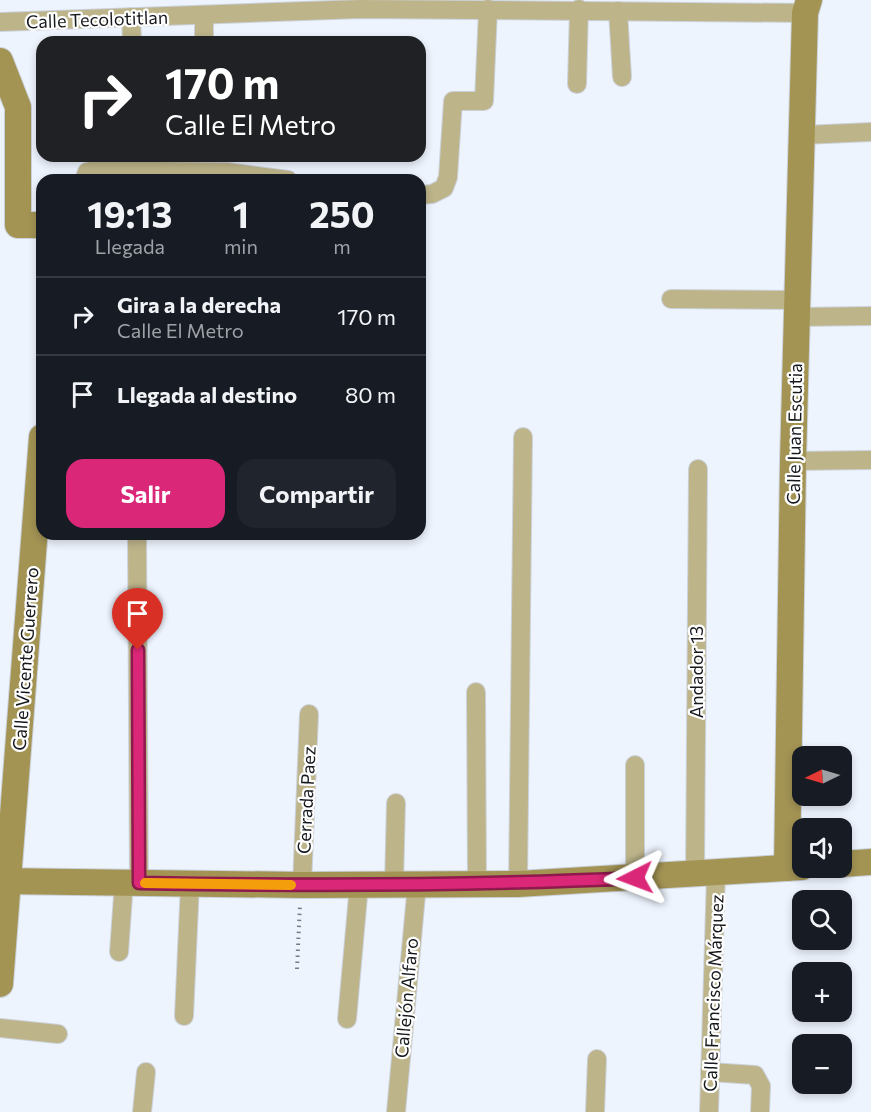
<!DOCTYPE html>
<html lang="es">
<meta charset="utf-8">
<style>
:root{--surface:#171b24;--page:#20242c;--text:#f1f3f6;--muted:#9ea1a6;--line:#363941;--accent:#db2777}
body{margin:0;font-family:Commissioner,sans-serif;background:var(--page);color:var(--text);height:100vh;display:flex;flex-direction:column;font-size:22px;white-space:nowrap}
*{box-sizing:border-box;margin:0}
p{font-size:20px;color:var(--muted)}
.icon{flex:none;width:33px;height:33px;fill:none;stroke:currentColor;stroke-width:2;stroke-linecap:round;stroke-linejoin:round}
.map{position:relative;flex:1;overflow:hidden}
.drawer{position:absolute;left:36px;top:174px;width:390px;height:366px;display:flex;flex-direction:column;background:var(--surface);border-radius:18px;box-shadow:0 3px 9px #0003}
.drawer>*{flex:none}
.top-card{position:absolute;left:36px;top:36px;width:390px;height:126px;border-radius:18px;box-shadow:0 3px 9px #0003;background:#202124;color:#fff;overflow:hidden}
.needle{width:39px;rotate:265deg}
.fabs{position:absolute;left:792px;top:746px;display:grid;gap:12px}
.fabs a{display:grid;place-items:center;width:60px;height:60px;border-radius:12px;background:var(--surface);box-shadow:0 3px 9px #0003;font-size:30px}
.pin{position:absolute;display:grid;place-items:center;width:51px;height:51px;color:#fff;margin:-62px -26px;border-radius:50% 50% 50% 0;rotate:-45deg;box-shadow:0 0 6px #0007}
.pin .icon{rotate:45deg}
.me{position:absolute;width:66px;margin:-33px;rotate:267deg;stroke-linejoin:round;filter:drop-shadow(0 0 4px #0008)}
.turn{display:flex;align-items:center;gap:21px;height:126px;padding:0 30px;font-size:27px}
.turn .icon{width:78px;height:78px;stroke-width:2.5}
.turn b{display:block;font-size:42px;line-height:51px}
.eta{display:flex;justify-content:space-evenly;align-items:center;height:102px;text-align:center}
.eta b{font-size:36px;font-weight:700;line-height:42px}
.primary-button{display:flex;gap:12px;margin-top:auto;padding:12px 30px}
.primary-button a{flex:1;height:69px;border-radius:18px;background:var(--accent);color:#fff;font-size:24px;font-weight:700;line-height:69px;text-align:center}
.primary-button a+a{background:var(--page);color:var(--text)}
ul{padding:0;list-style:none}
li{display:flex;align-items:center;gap:18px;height:78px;padding:0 30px;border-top:2px solid var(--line)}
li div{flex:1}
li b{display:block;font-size:22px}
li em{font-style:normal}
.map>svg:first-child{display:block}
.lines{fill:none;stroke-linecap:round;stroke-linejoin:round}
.street-casing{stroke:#cbd1da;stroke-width:20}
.secondary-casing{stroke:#cbd1da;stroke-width:28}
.path{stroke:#787c82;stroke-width:4;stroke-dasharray:1.5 4.5;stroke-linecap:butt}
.street{stroke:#bdb48a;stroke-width:18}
.secondary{stroke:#a39454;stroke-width:26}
.route-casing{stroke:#8e194d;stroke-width:15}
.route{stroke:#db2777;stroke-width:10}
.slow{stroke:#f59e0b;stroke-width:10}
.labels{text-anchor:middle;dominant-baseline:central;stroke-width:4.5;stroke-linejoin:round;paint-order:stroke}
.street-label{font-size:18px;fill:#16181b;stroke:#fff}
</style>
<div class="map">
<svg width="871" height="1112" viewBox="0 0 871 1112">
<rect width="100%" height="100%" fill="#eef4fe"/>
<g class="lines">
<g class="street-casing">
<g id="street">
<path d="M618,11l4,66"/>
<path d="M131,17l1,25"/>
<path d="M0,22l361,-13 444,4"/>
<path d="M204,42v-27"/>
<path d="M577,84l2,-75"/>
<path d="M804,135l67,-3"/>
<path d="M84,180l3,-8 7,-2 133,2 61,8"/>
<path d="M420,195l12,-1 12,-6 4,-11 5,-76h31l4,-92"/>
<path d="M671,299l127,1"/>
<path d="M797,317l74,-1"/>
<path d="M793,461l78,-1"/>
<path d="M137,534l2,349"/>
<path d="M476,692l1,192"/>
<path d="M635,765v113"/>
<path d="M695,875l3,-406"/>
<path d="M394,884l2,-81"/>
<path d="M518,884l5,-447"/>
<path d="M302,885l7,-171"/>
<path d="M119,952l5,-70"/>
<path d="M184,1016l6,-132"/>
<path d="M347,1019l12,-134"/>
<path d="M0,1028l58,6"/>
<path d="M710,1072l45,3 6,11 -1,26"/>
<path d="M142,1112l4,-40"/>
<path d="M396,1112l21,-228"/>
<path d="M595,1112l2,-53"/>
<path d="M709,1112l7,-238"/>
</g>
</g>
<g class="secondary-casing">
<g id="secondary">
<path d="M0,61l18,46v118h24"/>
<path d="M842,864l29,-2"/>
<path d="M787,868l6,-407 12,-448 4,-13"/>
<path d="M0,881l302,4 216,-1 284,-17"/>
<path d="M0,984l42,-547"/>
</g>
</g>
<path class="path" d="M297,969l3,-65"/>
<use href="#street" class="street"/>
<use href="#secondary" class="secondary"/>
</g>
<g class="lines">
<g class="route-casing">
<path id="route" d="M138,650l1,233c166,3 331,3 496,-5"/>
</g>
<use href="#route" class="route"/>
<path class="slow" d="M145,883l146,2"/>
</g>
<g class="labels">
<g class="street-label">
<text transform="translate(97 19) rotate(-2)">Calle Tecolotitlan</text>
<text transform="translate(794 434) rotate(-89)">Calle Juan Escutia</text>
<text transform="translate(25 659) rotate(-86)">Calle Vicente Guerrero</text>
<text transform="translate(696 672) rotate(-90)">Andador 13</text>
<text transform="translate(306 800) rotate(-87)">Cerrada Paez</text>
<text transform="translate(713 993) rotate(-88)">Calle Francisco Márquez</text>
<text transform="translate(406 998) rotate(-85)">Callejón Alfaro</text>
</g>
</g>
</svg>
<div class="fabs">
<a><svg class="needle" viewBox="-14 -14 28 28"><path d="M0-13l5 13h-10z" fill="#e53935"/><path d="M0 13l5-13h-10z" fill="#9ea1a6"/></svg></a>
<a><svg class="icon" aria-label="sound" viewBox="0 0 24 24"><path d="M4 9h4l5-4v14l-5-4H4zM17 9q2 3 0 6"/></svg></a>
<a><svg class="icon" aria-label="search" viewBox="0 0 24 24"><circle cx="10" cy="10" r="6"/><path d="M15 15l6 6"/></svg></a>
<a>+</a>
<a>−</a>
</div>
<div class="pin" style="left:138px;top:650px;background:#d93025"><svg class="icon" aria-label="arrive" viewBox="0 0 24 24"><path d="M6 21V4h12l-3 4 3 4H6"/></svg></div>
<svg class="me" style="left:635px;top:878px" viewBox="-20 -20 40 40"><path d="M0-17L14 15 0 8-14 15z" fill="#db2777" stroke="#fff" stroke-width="4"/></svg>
<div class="top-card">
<div class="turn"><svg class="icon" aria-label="right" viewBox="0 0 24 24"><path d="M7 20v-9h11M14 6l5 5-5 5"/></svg><div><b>170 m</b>Calle El Metro</div></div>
</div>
<section class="drawer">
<div class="eta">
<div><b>19:13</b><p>Llegada</p></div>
<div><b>1</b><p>min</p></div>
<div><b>250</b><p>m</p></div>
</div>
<ul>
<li><svg class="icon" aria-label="right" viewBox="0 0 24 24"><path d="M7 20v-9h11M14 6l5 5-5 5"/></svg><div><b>Gira a la derecha</b><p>Calle El Metro</p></div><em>170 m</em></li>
<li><svg class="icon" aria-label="arrive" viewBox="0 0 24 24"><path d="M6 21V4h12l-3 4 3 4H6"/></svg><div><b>Llegada al destino</b></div><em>80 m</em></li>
</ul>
<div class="primary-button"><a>Salir</a><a>Compartir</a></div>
</section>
</div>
